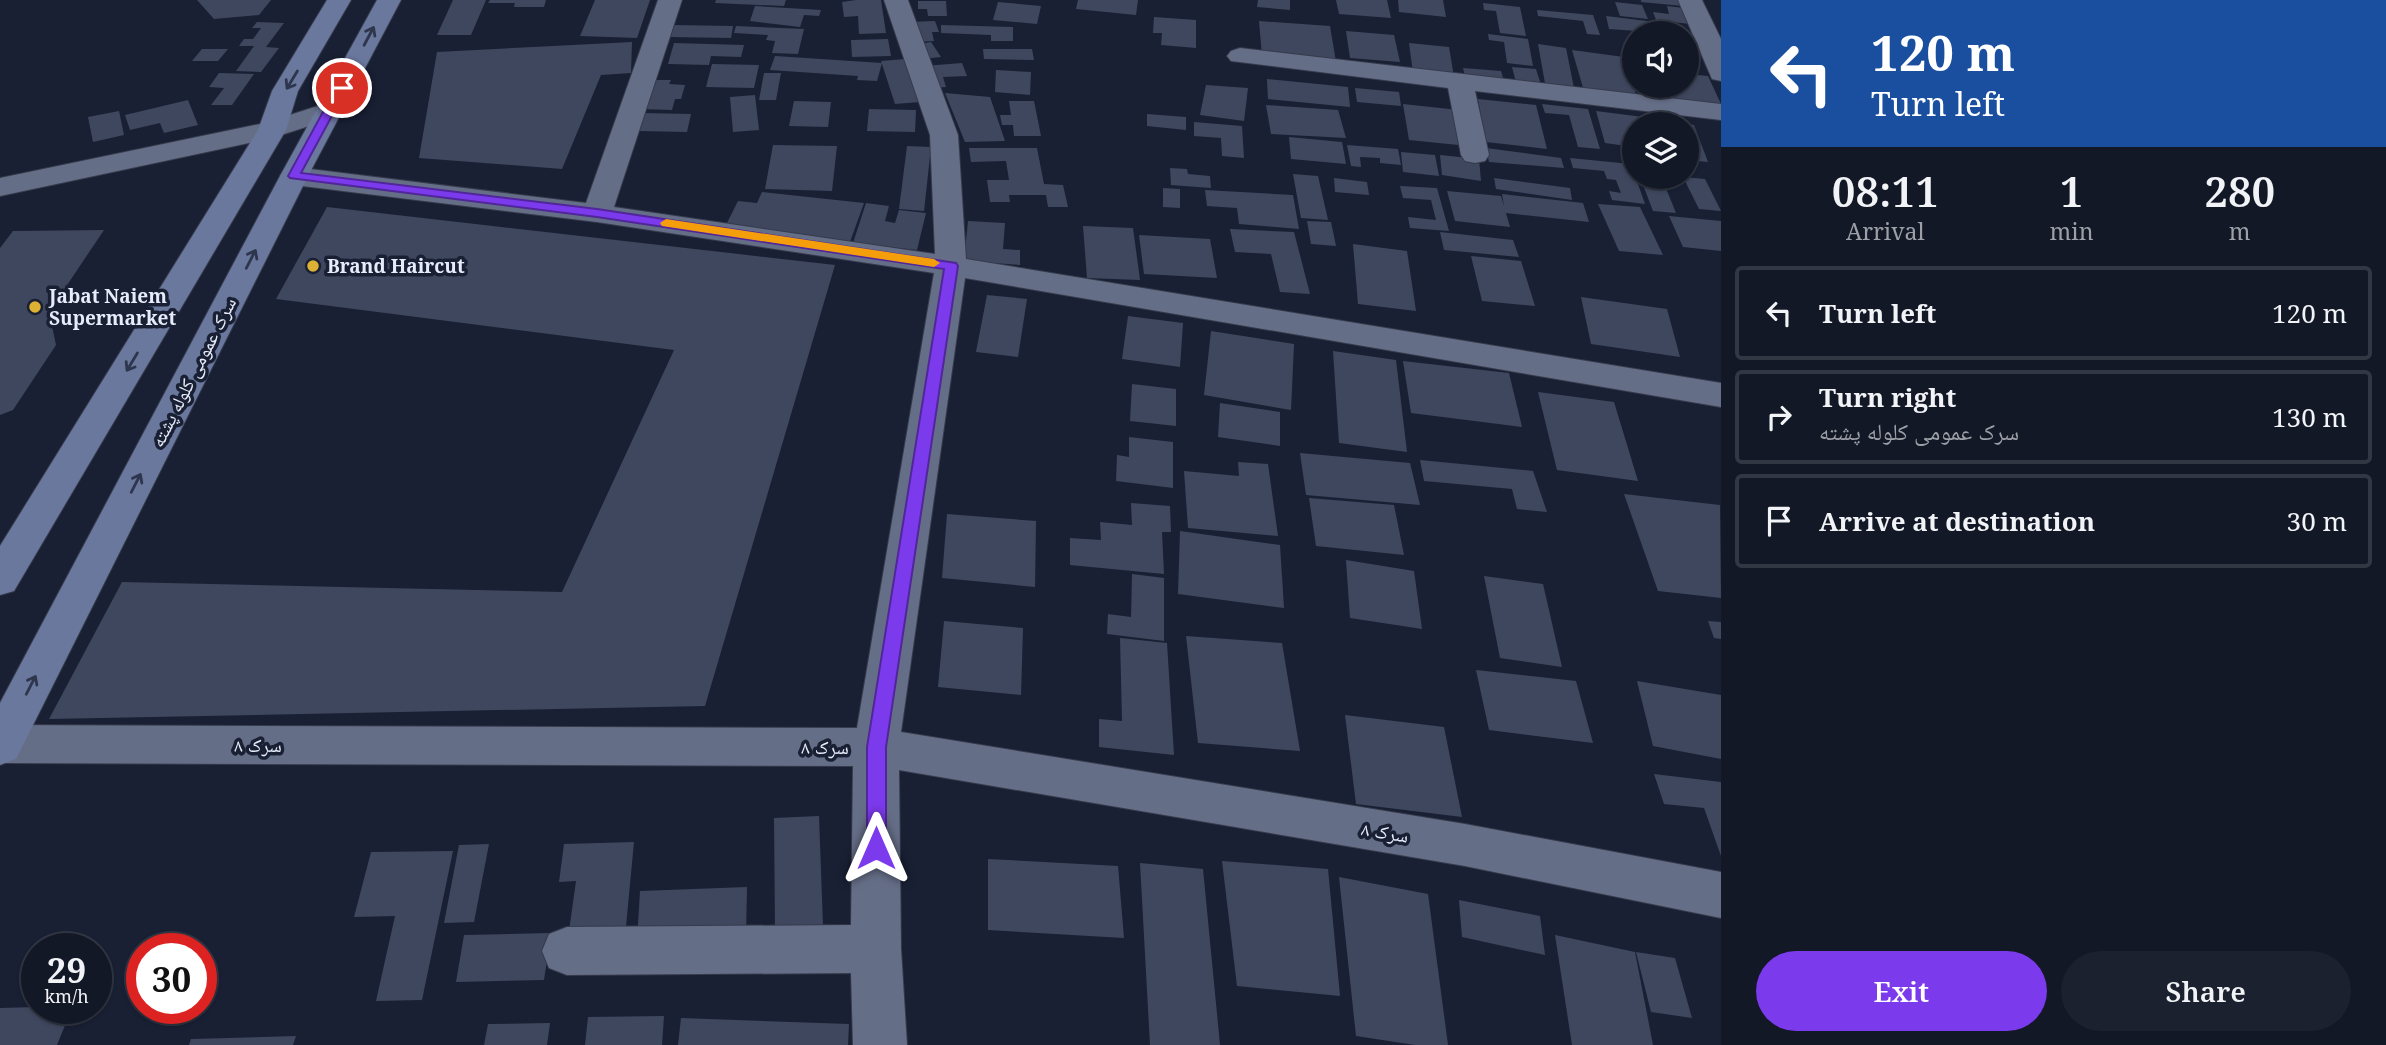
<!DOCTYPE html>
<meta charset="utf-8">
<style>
:root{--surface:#131827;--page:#1c212f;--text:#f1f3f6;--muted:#9da0a7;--line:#323744;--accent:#7c3aed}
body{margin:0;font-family:"Noto Serif","Noto Naskh Arabic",serif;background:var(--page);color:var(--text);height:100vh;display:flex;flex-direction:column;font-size:26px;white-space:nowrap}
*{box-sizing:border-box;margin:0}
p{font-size:23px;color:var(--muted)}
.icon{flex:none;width:38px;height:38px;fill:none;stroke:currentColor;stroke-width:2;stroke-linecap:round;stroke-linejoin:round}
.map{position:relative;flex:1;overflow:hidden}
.sheet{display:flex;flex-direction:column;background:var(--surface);width:665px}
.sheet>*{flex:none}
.top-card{background:#1a4fa0;color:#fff;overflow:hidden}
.controls{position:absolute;left:1622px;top:21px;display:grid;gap:14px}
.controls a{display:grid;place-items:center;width:77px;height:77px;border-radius:50%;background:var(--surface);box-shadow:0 2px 5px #0004,0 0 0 2px var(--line);font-size:35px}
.speed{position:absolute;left:21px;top:933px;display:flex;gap:14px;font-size:35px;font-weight:700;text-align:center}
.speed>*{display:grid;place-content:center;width:91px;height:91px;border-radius:50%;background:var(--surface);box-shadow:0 2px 5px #0004,0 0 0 2px var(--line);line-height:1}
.speed small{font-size:18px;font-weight:400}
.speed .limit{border:10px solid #d22;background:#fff;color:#111}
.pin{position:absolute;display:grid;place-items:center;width:60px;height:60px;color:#fff;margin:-30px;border:4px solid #fff;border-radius:50%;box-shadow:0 2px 7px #0007}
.me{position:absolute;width:77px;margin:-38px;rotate:0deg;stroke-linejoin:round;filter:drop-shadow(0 0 5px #0008)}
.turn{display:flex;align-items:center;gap:24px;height:147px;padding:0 35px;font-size:32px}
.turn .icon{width:91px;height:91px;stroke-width:2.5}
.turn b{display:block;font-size:49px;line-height:60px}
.eta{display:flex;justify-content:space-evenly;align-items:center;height:119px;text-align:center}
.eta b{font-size:42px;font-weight:600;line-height:49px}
.action{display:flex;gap:14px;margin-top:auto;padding:14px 35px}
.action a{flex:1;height:80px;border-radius:42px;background:var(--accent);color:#fff;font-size:28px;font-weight:600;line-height:80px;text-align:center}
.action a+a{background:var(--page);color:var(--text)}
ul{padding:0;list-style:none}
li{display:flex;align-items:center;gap:21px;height:94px;margin:0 14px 10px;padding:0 21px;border:4px solid var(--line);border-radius:7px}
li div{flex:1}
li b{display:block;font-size:26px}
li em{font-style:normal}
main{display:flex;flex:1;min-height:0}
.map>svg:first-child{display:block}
.building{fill:#3e475e}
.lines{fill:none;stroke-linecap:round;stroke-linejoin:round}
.minor-casing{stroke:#363b4c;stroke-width:2}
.secondary-casing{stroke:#363b4c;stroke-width:2}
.minor{fill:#656e87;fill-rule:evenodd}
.secondary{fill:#6b789e;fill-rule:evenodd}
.oneway{stroke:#2e364e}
.route{fill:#7c3aed;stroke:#51269a;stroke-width:2}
.slow{fill:#f59e0b}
.poi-dot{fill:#ddb133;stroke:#192034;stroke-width:2.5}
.labels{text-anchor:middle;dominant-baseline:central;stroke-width:7;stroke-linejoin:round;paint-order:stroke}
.poi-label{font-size:19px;font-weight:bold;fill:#e6ecfa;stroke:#192034;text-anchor:start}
.street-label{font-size:19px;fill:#e6ecfa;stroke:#192034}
</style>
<main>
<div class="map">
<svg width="1721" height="1045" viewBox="0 0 1721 1045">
<rect width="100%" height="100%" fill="#192034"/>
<g class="building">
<path d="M197,0h74l-12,15 -45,4z"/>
<path d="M453,0h33l-15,35h-34z"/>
<path d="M490,0h56l-2,7h-30l1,-4h-27z"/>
<path d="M595,0h55l-13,38 -57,-2z"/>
<path d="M716,0h70l-2,6 -69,-3z"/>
<path d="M856,0h25l5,33 -27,1 -1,-18 -14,1 -2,-15z"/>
<path d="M1078,0h60l-2,15 -60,-6z"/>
<path d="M1258,0h32v10l-33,-3z"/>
<path d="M1336,0h51l4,18 -52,-4z"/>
<path d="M1398,0h45l3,17 -47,-5z"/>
<path d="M1641,0h40l2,6 -42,-4z"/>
<path d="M918,1h28l1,15h-19l-1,-7h-9z"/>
<path d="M998,2l43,4 -4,18 -44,-4z"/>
<path d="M1615,2l27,3 6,14 -28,-3z"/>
<path d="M1483,3l37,4 6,29 -26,-3 -4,-22 -12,-1z"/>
<path d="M755,6l66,4 -2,6 -15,-1 -4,12 -50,-6z"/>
<path d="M1667,6l17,2 6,16 -34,-4 -3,-8 16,2z"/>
<path d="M1537,10l56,5 7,20 -13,-1 -4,-13 -45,-5z"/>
<path d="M1606,16l57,7 2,10 -56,-4z"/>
<path d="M1154,17l42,3v28l-35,-3 1,-12h-9z"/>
<path d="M935,21l4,11h-7l2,9 -21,1 -5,-20z"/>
<path d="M1259,21l71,5 6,36 -74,-6z"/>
<path d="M257,22l27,1 -18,24 13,1 -18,24 -25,-1 18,-25h-15l5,-7h9l8,-11h-9z"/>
<path d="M673,25l60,1 -2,12 -61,-1z"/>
<path d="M941,25l72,2v14h-22v-6l-50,-2z"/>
<path d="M736,26l68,3 -6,25 -26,-1 3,-12 -9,-1 2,-5 -34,-2z"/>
<path d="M1346,31l48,4 6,27 -50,-4z"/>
<path d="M1488,34l40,5 5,27 -26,-3 -3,-21 -15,-2z"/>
<path d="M888,39l3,17 -39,1 -1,-17z"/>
<path d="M632,42l-1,31 -30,2 -39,94 -143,-11 18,-106z"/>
<path d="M931,42l10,15 -19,2 -10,-14z"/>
<path d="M1624,42l10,2v17l-7,-1z"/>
<path d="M674,43l70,2 -3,12 -30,-1 -2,9 -41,-1z"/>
<path d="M1409,43l40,4 5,30 -41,-4z"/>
<path d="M1538,44l28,4 9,45 -29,-4z"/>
<path d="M202,49h26l-10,12h-26z"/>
<path d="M983,49h49l2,11 -50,-1z"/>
<path d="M1572,50l52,7 13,40 -53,-6z"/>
<path d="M1687,51l7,1 4,17 -11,-1z"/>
<path d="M775,56l107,7 -5,18 -20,-1 1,-4 -88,-6z"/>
<path d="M905,59l15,43 -25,2 -14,-43z"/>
<path d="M962,63l5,13 -24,1 3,10 -15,1 -7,-22z"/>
<path d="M712,64l47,1 -5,23 -48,-1z"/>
<path d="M1512,67l24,2 6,19 -25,-2z"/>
<path d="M1463,68l38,3 4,14 -39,-4z"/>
<path d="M996,70l35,2 -1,23 -35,-3z"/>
<path d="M219,73l35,1 -22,31h-21l13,-17 -15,-1z"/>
<path d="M764,73h17l-5,27h-17z"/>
<path d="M1687,74l21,2 13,28 -78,-8 -4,-10h48z"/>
<path d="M1267,79l81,8 2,20 -82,-8z"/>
<path d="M649,80h22l-2,4 16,1 -4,14h-6l-3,11 -32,-1z"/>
<path d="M1206,85l42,3 -4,33 -44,-6z"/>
<path d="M1355,88l44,4 2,14 -44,-4z"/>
<path d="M945,93l45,4 15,44 -40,1z"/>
<path d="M755,95l4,35 -26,2 -3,-35z"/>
<path d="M1478,99l58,6 11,44 -61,-7z"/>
<path d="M188,100l10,25 -34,8 -4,-10 -30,7 -5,-15z"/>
<path d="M794,101l37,1 -3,25 -39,-1z"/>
<path d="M1009,101h25l7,35h-27l-1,-11h-11l-2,-10h11z"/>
<path d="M1403,104l56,6 9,36 -59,-6z"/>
<path d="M1542,104l46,5 12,40 -22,-2 -9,-32 -24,-2z"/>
<path d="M1266,105l72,5 8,28 -75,-4z"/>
<path d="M869,109l47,1 -1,22 -48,-1z"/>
<path d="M119,111l5,24 -31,7 -5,-25z"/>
<path d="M1596,111l47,6 2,7h-11v23l-29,-4z"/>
<path d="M641,113l50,1 -4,18 -51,-1z"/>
<path d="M1147,114l39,3v13l-39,-4z"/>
<path d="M1194,122l48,4 2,32 -22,-2 -1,-18 -27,-2z"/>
<path d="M1687,124l7,1 14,37 -21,-2z"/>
<path d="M1289,137l53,5 4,22 -55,-5z"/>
<path d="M773,145l64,1 -5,45 -67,-2z"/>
<path d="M1347,145l51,4 3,16 -21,-2v-5l-20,-1 1,10 -10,-1z"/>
<path d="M907,146l24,1 -7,64 -25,-2z"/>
<path d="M969,148h68l7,36 19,1 5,22h-20l-2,-12h-37l1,7h-20l-3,-22h22l-3,-19 -35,1z"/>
<path d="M1486,148l75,10 3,10 -75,-6z"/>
<path d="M1401,152l34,3 4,21 -36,-4z"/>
<path d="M1440,155l39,4 2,22 -39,-6z"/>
<path d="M1570,158l61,6 14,40 -33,-4 -3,-9 12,2 -5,-13 -9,-1 -3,-8 -31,-3z"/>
<path d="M1170,168l17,1 1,5 22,2 1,12 -40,-3z"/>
<path d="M1293,174l25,2 10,44 -27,-2z"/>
<path d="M1640,177h39l2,6 -18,-2 13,32 -23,-2z"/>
<path d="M1683,177l22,2 16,32 -22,-2z"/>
<path d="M1334,178l33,4 2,13 -34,-3z"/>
<path d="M1494,178l76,10 2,12 -76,-11z"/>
<path d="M1400,186l37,2 12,43 -39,-3 -2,-11 28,3 -5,-20 -28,-2z"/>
<path d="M1163,188l17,1v19l-17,-1z"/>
<path d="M1205,190l88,5 6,34 -60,-5 -2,-16 -30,-2z"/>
<path d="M1447,191l54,5 3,10 -2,-12 81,9 6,19 -83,-9 4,14 -55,-6z"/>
<path d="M762,192l102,11 -14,39 -125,-15 13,-26 19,2z"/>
<path d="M866,203l23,3 -4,15 10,2 4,-13 27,3 -9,37 -64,-7z"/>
<path d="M1598,204l42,3 23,48 -44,-4z"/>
<path d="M327,207l508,58 -130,441 -656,13 73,-137 440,10 112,-242 -398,-51z"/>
<path d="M1669,216l52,5v30l-38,-4z"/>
<path d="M968,221l37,2 -2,26 17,1v15l-56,-4z"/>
<path d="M1307,221l24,1 5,24 -25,-2z"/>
<path d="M1083,226l50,2 7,52 -53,-2z"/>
<path d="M1230,229l64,3 16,62 -30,-2 -9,-38 -36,-2z"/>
<path d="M104,230l-55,82 7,33 -43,65 -13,5v-167l13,-17z"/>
<path d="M1440,232l73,8 6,17 -75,-7z"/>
<path d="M1139,235l71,4 7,39 -73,-4z"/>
<path d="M1353,244l54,7 9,60 -58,-7z"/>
<path d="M1471,256l50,5 14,45 -53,-5z"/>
<path d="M987,295l40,4 -9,58 -42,-5z"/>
<path d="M1581,297l86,12 13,48 -89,-13z"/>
<path d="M1128,316l55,7 -3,44 -58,-8z"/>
<path d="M1211,331l83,13 -3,66 -87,-15z"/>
<path d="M1333,351l63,9 11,92 -68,-9z"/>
<path d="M1403,361l106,12 13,54 -111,-14z"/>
<path d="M1132,384l44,5v37l-46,-5z"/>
<path d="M1538,392l76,10 24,79 -81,-11z"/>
<path d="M1220,403l60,9v34l-62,-9z"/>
<path d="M1129,437l44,5v46l-57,-7 1,-26 12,2z"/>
<path d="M1300,453l110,10 10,42 -114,-10z"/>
<path d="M1420,460l113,11 14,41 -30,-3 -5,-20 -88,-8z"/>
<path d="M1238,462l30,2 10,72 -90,-8 -4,-57 55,5z"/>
<path d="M1624,494l96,11 1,93 -63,-7z"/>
<path d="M1309,498l85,7 10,50 -88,-9z"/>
<path d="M1131,503l39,3 1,26h-9l2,42 -94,-9v-27l31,2 -1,-18 32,3z"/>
<path d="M947,514l89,7 -1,66 -93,-9z"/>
<path d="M1180,531l100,14 4,63 -106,-14z"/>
<path d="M1346,560l68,11 8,58 -72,-11z"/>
<path d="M1132,574l32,4v63l-57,-7 1,-20 23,3z"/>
<path d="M1484,576l59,8 19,83 -62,-9z"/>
<path d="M944,621l79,7 -2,67 -83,-8z"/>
<path d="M1708,621l13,1v17l-7,-1z"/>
<path d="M1186,636l96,7 18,108 -102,-8z"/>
<path d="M1120,638l47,5 7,112 -75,-8v-28l23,2z"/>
<path d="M1476,670l100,11 17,62 -104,-13z"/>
<path d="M1637,681l84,14v64l-68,-13z"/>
<path d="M1345,715l99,12 18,90 -106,-13z"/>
<path d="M1654,774l67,8v74l-17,-48 -40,-4z"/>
<path d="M819,816l4,110 -48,3 -1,-111z"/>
<path d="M634,842l-9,95 -57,1 8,-57 -17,1 5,-38z"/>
<path d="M489,844l-15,78 -30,1 15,-78z"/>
<path d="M453,851l-31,149 -46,1 19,-85 -41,1 17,-65z"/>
<path d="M988,859l130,7 6,72 -136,-8z"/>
<path d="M1222,861l106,8 12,127 -103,-10z"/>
<path d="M1140,863l63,6 17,176h-70z"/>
<path d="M1339,877l89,17 20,151h-33l-59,-9z"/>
<path d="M747,887l-1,49 -109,5 3,-50z"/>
<path d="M1459,900l81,16 5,39 -83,-18z"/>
<path d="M551,933l-7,47 -88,2 8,-47z"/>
<path d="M1555,935l80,17 18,93h-81z"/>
<path d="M1636,952l39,6 17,60 -41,-6z"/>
<path d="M0,1008l37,-1 35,1 -15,37h-57z"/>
<path d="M664,1016l-2,29h-77l3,-28z"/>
<path d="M681,1018l168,6 -1,21h-170z"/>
<path d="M550,1023l-3,22h-63l4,-21z"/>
<path d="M296,1036l-3,9h-104l2,-6z"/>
</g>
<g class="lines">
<g class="minor-casing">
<g id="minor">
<path d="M658,0h24l-68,207 321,47 -5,-119 -46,-135h24l50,135 8,124 755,124v24l-756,-129 -64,454 564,92 256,48v46l-256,-52 -566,-96 2,179 6,96h-54l-2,-72 -284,2 -18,-7 -7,-17 7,-17 18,-7 284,-2 2,-159 -853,-3v-38l857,3 77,-455 -337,-51 -303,-37 -10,-3 -4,-6 4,-6 10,-3 292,36z"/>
<path d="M1678,0h24l19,39v42l-9,-2z"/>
<path d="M1240,48l481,56v16l-246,-29 14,64 -4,6 -10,2 -10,-2 -4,-6 -13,-67 -217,-27 -4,-5 4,-5z"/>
<path d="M330,102l10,2 3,6 -3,6 -68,22 -272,58v-18l265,-55z"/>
</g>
</g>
<g class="secondary-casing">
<g id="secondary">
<path d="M327,0h24l-53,91 -12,39 -272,461 -14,4v-49l258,-416 14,-39z"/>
<path d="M377,0h24l-93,176 -292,583 -16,6v-62l280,-527z"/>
</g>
</g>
<use href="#minor" class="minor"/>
<use href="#secondary" class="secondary"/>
</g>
<defs><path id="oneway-shaft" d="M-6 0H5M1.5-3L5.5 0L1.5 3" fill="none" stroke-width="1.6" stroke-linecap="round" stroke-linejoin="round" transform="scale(1.75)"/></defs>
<g class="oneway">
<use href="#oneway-shaft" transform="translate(369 36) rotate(-62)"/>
<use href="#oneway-shaft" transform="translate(292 80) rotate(121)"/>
<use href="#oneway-shaft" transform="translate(251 259) rotate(-63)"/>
<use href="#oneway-shaft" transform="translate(132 362) rotate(121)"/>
<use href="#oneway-shaft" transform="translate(136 483) rotate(-63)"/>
<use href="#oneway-shaft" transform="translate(31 685) rotate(-63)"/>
</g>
<path class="route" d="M342,85l5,3 -46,85 296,36 359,54 2,3 -72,481v101l-3,7 -7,2 -7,-2 -2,-7v-101l77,-478 -347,-52 -307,-39 -2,-2 48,-88z"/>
<path class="slow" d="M666,219l268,40 6,4 -6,4 -272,-41 -2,-3z"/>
<g class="poi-dot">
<circle cx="313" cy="266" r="7"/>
<circle cx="35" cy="307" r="7"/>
</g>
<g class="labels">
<g class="poi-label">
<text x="327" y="266">Brand Haircut</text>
<text x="49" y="296">Jabat Naiem<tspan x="49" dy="22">Supermarket</tspan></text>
</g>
<g class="street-label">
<text transform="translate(193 372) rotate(-63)">سرک عمومی کلوله پشته</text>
<text x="258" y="745">سرک ۸</text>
<text x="825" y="747">سرک ۸</text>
<text transform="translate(1385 832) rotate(9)">سرک ۸</text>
</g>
</g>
</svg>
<div class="controls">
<a><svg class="icon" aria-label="sound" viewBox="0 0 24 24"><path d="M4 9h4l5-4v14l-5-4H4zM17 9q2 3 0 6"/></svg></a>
<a><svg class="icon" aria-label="layers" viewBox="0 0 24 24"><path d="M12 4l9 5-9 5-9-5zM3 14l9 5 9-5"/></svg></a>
</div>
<div class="speed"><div>29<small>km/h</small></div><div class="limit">30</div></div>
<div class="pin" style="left:342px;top:88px;background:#d93025"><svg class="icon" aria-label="arrive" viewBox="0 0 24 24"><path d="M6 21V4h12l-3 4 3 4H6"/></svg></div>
<svg class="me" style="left:876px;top:848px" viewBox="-20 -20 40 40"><path d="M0-17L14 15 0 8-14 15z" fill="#7c3aed" stroke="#fff" stroke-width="4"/></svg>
</div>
<section class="sheet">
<div class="top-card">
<div class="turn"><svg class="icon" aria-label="left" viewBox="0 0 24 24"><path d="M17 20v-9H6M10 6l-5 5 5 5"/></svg><div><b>120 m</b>Turn left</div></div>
</div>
<div class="eta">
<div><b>08:11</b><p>Arrival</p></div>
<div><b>1</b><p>min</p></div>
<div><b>280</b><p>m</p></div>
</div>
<ul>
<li><svg class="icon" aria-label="left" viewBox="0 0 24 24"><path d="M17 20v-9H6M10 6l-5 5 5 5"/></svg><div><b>Turn left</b></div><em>120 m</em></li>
<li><svg class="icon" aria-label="right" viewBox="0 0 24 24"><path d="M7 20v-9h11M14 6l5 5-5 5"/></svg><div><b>Turn right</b><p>سرک عمومی کلوله پشته</p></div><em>130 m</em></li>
<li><svg class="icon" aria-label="arrive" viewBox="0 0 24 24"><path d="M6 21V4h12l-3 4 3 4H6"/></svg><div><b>Arrive at destination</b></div><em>30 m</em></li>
</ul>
<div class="action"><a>Exit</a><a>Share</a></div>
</section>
</main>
